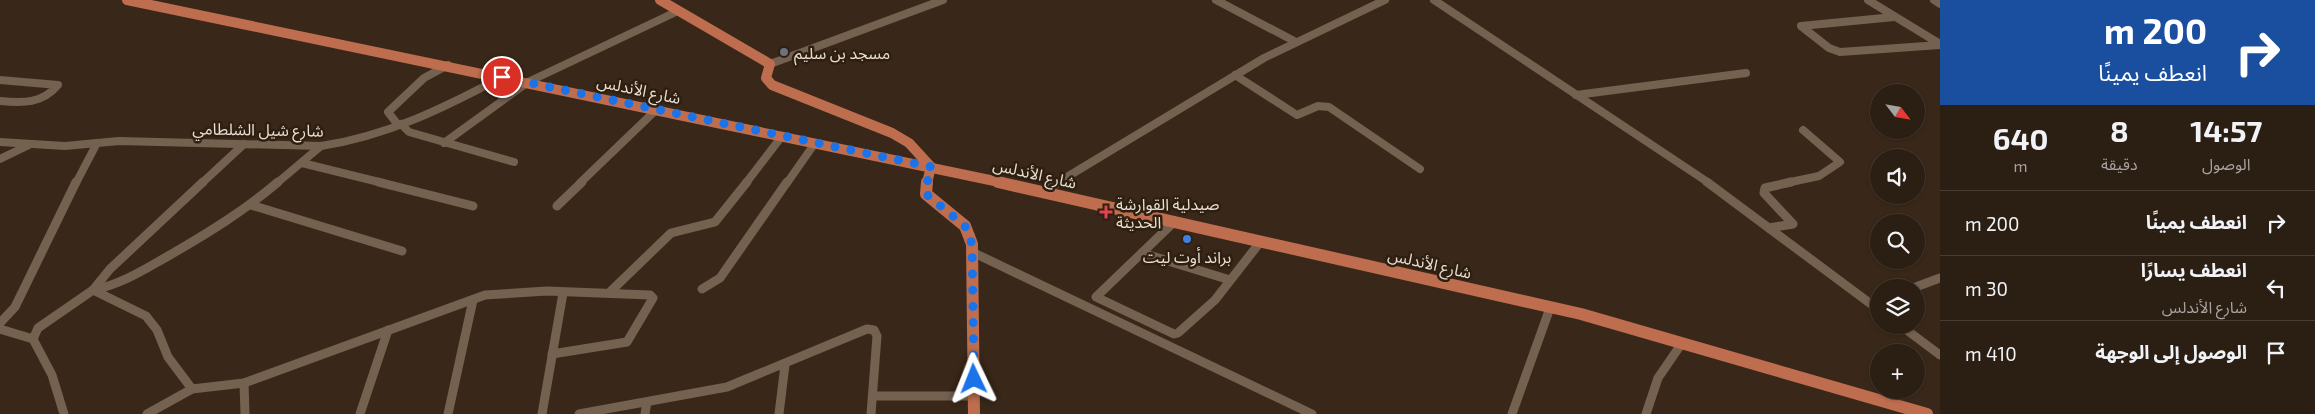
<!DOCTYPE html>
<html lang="ar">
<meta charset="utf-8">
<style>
:root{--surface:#2b1e13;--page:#33271c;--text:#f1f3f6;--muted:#a6a2a0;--line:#473c33}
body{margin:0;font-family:"Exo 2","Noto Sans Arabic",sans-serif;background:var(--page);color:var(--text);direction:rtl;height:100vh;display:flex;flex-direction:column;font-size:19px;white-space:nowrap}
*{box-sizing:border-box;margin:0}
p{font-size:16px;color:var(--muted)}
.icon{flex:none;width:28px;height:28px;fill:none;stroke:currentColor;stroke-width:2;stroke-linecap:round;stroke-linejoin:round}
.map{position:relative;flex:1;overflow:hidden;direction:ltr}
.sheet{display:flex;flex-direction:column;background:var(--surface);width:375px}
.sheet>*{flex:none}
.banner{background:#1a4fa0;color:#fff;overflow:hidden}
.needle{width:32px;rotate:121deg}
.fabs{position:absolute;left:1870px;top:84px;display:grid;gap:10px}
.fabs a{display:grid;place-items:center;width:55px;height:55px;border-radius:50%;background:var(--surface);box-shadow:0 1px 4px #0004,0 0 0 1px var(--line);font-size:25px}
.pin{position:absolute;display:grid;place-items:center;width:42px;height:42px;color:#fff;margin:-21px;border:2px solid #fff;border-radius:50%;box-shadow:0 1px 5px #0007}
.me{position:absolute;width:55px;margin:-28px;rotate:358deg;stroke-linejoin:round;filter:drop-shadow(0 0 4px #0008)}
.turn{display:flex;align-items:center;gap:18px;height:105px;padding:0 25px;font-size:22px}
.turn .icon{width:65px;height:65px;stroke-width:2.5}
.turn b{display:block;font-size:35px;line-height:42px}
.eta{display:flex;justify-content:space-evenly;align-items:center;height:85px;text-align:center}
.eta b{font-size:30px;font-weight:700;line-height:35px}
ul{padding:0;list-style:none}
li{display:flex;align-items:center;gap:15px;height:65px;padding:0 25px;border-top:1px solid var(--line)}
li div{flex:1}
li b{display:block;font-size:19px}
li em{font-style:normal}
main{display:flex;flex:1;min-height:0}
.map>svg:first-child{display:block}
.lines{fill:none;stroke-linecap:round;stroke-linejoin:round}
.minor-far1{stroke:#746150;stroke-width:8}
.minor{stroke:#746150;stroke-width:9}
.major-far1{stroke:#be6e4e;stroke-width:10}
.major{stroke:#be6e4e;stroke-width:12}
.route{stroke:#1a73e8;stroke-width:9;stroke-dasharray:0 16.2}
.worship-dot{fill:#6b7280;stroke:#2e1f10;stroke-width:2}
.health-dot{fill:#e0444e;stroke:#2e1f10;stroke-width:2}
.shop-dot{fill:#3f7fe0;stroke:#2e1f10;stroke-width:2}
.labels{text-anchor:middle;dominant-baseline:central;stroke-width:5;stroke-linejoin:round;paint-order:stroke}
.poi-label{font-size:16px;fill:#e9ded4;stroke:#2e1f10;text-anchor:start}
.street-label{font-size:16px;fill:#e9ded4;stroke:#2e1f10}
</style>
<main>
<section class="sheet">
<div class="banner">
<div class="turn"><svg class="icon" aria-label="right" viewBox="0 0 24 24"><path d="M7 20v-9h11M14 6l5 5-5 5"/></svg><div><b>200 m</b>انعطف يمينًا</div></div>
</div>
<div class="eta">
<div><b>14:57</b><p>الوصول</p></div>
<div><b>8</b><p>دقيقة</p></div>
<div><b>640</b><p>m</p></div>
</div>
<ul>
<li><svg class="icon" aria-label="right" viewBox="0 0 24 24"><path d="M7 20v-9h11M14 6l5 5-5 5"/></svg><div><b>انعطف يمينًا</b></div><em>200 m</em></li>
<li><svg class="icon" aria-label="left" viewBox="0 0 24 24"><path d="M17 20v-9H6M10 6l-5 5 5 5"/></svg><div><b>انعطف يسارًا</b><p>شارع الأندلس</p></div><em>30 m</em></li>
<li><svg class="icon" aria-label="arrive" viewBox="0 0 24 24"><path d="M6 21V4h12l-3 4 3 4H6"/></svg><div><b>الوصول إلى الوجهة</b></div><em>410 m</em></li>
</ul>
</section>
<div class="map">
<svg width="1940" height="414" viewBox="0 0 1940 414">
<rect width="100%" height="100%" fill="#392819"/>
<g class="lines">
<g class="minor-far1">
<path d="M1216,0l80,42"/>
<path d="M1434,0l275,183"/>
<path d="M1868,0l72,44"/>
<path d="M1934,0l6,4"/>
<path d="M1894,17l-93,9 28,22 11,4 100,-7"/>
<path d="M770,64l173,-64"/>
<path d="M1235,75l62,40 21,-9 11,1 91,62"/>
<path d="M0,80l58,5c-16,19 -35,18 -58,16"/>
<path d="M1576,95l170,-22"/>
<path d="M401,124l8,8 105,30"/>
<path d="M398,125l-10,-13 36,-34 24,-13"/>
<path d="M0,142l65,4 54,-5 202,5c66,-10 123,-38 181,-69"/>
<path d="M444,143l84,-61 150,-71"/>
<path d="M0,159l29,-14"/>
<path d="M302,163l81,20"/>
<path d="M76,183l21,-40"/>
<path d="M202,183l42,-39"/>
<path d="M277,183l44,-37"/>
<path d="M580,183l77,-74"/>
<path d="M746,183l36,-47"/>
<path d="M787,183l28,-40"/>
<path d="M1057,183l207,-125 121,-58"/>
<path d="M1786,183l33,-7 21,-14 -37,-32"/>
</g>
<g class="minor">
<path d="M378,182l95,24"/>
<path d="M1707,182l172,128"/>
<path d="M1043,192l16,-10"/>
<path d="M251,205l151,46"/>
<path d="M557,206l25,-24"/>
<path d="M1174,222l-78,75 78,37 4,-1 37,-33 46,-59"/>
<path d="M1769,228l24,-4 -29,-31 1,-5 26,-6"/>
<path d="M972,252l340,162"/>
<path d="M1142,253l88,27"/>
<path d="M1913,288l27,-10"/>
<path d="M702,289l18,-11 67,-96"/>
<path d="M93,290l53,26 11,14 11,27 24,32"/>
<path d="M94,290c30,-7 49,-20 76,-35 38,-22 74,-44 108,-73"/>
<path d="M610,292l61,-59 44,-11 32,-40"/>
<path d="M0,323l15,-16 61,-125"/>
<path d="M1900,325l40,30"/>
<path d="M0,329l33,10 19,36 12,39"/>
<path d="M33,339l5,-11 55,-38 17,-21 93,-87"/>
<path d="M244,383l1,31"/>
<path d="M873,396h101"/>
<path d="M147,414l45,-25 52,-6 241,-88 62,-4 103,4 3,3 -26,44 -75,12"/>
<path d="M360,414l28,-84"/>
<path d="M448,414l25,-114"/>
<path d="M542,414l21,-121"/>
<path d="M579,414l148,-27 140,-58 7,1 3,6 -6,78"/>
<path d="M645,414l2,-12"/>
<path d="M779,414l6,-49"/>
<path d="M1512,414l38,-106"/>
<path d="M1646,414l12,-36 24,-35"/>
</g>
<g class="major-far1">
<path d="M127,0l877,183"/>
<path d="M660,0l110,64 -4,14 6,7 120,48 17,10 22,24 -4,16"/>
</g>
<g class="major">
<path d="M927,182l-1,12 39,32 7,18 2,170"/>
<path d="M998,182l583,132 346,100"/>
</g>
</g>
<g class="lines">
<path class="route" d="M502,77l430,90 -6,19v8l39,32 7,18 2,135"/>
</g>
<circle class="worship-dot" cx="784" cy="52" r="5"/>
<path class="health-dot" d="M1103.5 204.5h5v5h5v5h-5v5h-5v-5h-5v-5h5z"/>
<circle class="shop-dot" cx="1187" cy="239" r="5"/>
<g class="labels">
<g class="poi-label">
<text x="794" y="52">مسجد بن سليم</text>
<text x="1116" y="203">صيدلية القوارشة<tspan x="1116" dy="18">الحديثة</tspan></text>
<text x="1187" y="256" text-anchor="middle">براند أوت ليت</text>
</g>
<g class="street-label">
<text transform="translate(639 89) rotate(12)">شارع الأندلس</text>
<text transform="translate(258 129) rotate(1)">شارع شيل الشلطامي</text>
<text transform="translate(1035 173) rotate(13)">شارع الأندلس</text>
<text transform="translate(1430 263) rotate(13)">شارع الأندلس</text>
</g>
</g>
</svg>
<div class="fabs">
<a><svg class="needle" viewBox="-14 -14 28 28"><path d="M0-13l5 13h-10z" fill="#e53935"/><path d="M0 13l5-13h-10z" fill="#a6a2a0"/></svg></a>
<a><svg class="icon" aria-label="sound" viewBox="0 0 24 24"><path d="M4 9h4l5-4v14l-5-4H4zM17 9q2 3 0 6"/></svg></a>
<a><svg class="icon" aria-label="search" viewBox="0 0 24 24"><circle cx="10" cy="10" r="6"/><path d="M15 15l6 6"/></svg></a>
<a><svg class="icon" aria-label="layers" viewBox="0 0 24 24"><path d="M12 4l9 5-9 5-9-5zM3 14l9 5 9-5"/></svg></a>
<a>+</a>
</div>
<div class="pin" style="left:502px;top:77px;background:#d93025"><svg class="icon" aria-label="arrive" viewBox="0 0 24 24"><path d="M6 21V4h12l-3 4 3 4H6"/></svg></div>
<svg class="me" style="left:974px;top:379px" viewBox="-20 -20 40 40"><path d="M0-17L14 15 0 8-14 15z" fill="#1a73e8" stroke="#fff" stroke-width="4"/></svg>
</div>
</main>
